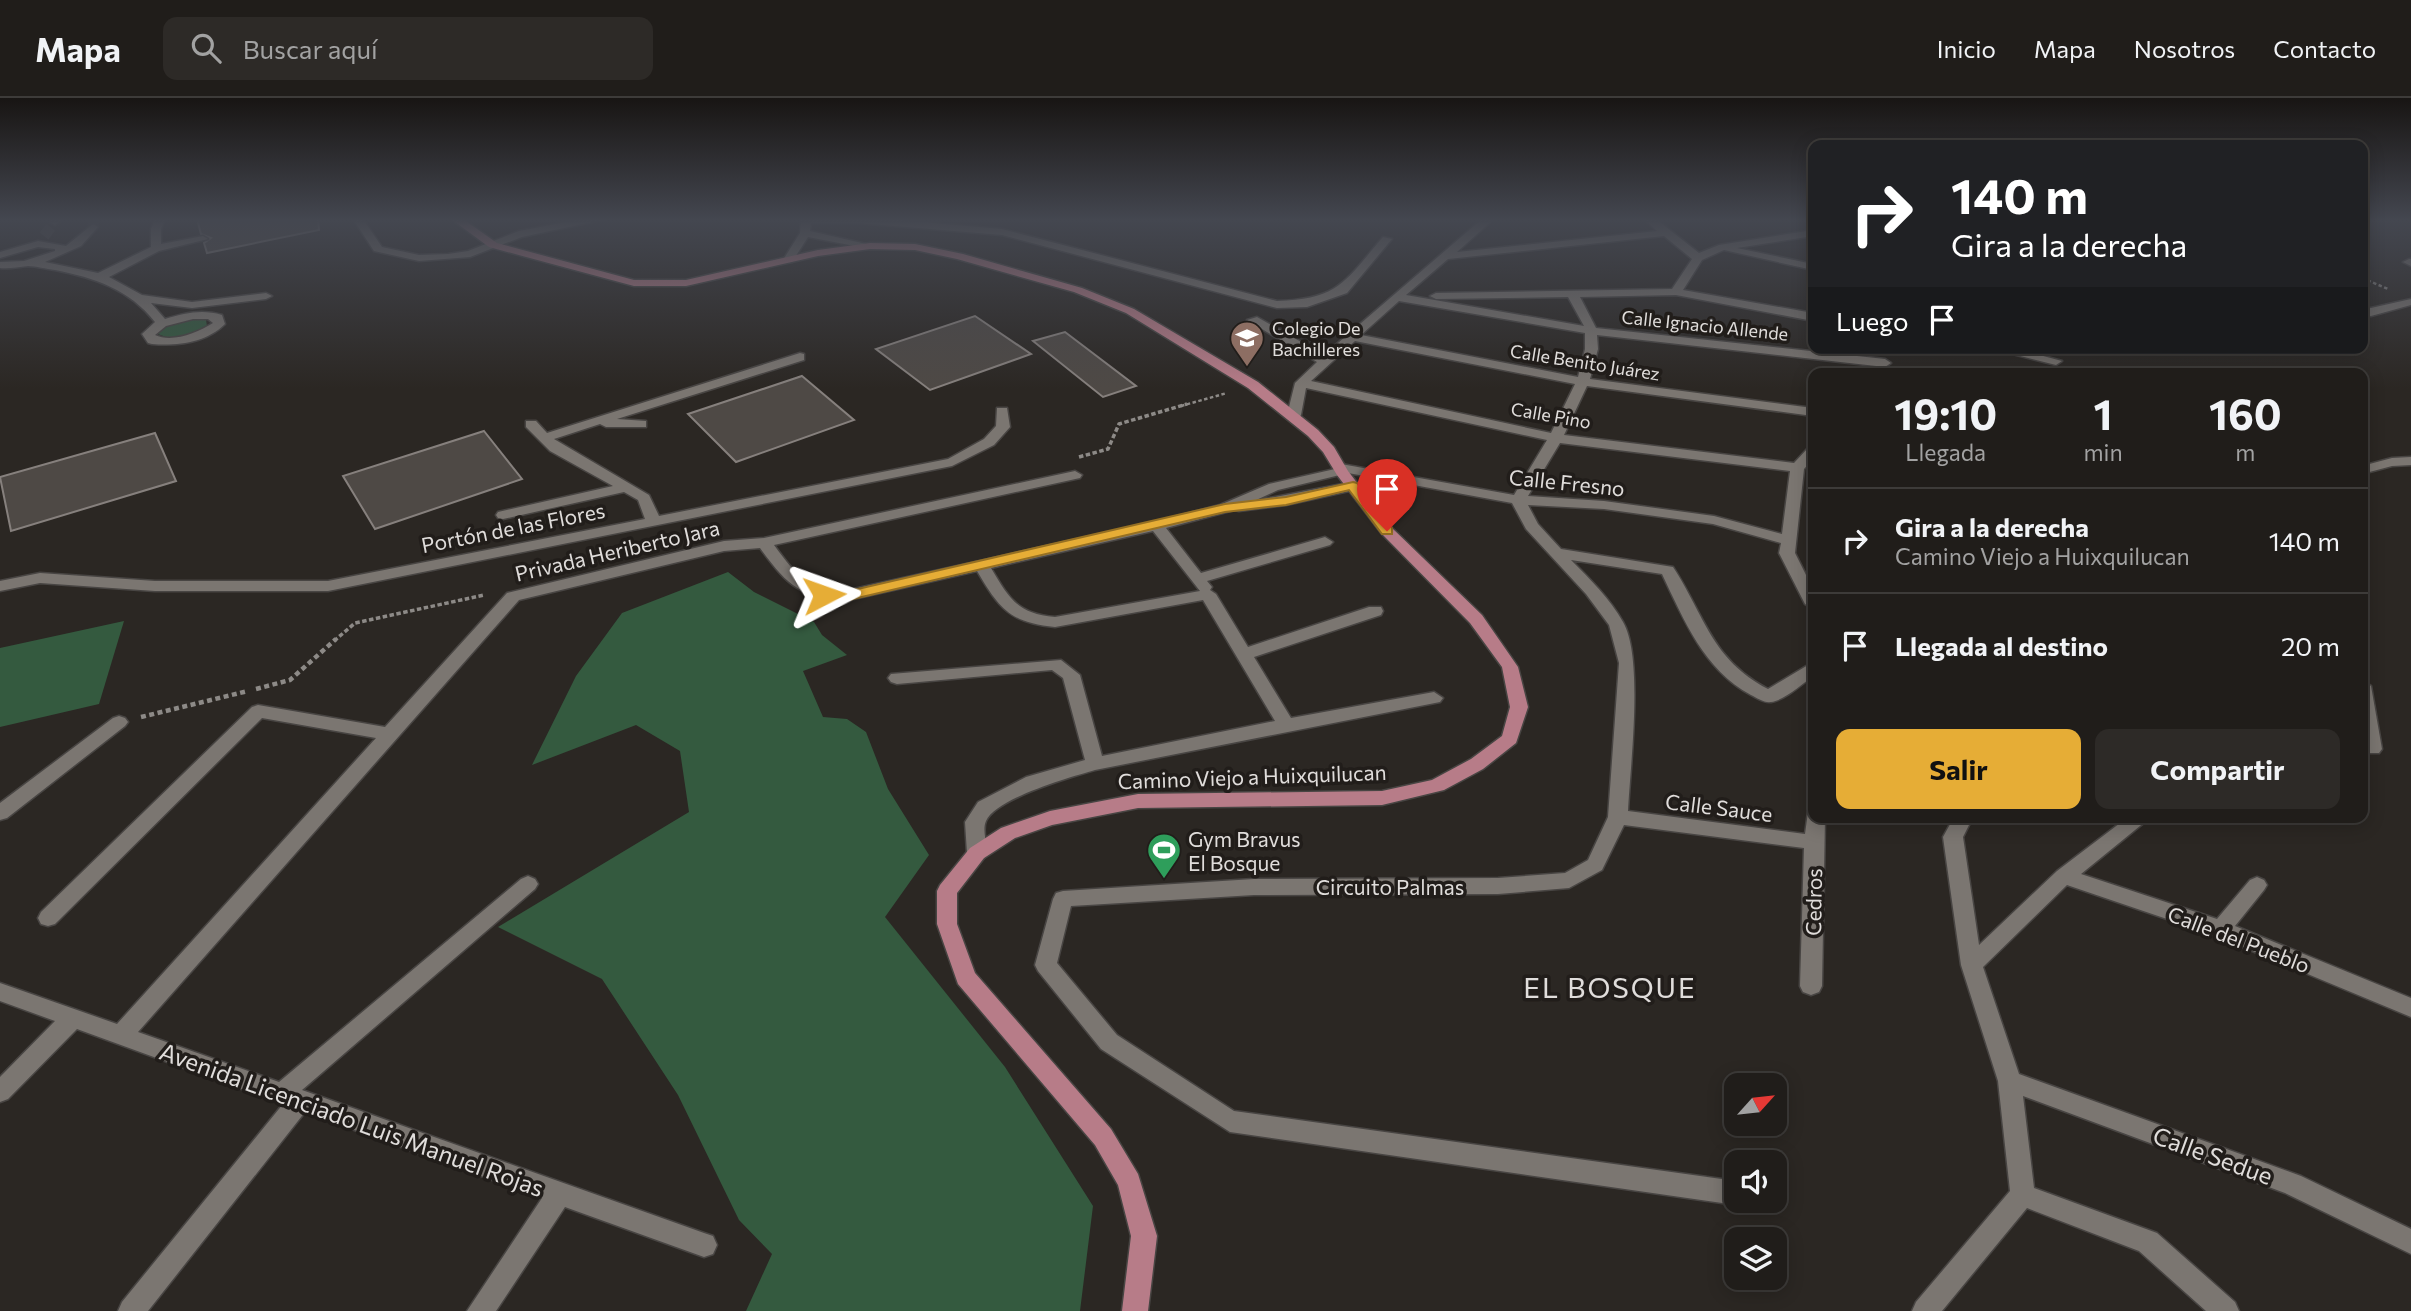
<!DOCTYPE html>
<html lang="es">
<meta charset="utf-8">
<style>
:root{--surface:#201d1a;--page:#2d2a27;--text:#f1f3f6;--muted:#a2a2a2;--line:#3d3b39;--accent:#e6ad36}
body{margin:0;font-family:Commissioner,sans-serif;background:var(--page);color:var(--text);height:100vh;display:flex;flex-direction:column;font-size:26px;white-space:nowrap}
*{box-sizing:border-box;margin:0}
p{font-size:23px;color:var(--muted)}
.icon{flex:none;width:38px;height:38px;fill:none;stroke:currentColor;stroke-width:2;stroke-linecap:round;stroke-linejoin:round}
.map{position:relative;flex:1;overflow:hidden}
.panel{position:absolute;left:1808px;top:270px;width:560px;height:455px;display:flex;flex-direction:column;background:var(--surface);border-radius:14px;box-shadow:0 4px 18px #0003,0 0 0 2px var(--line)}
.panel>*{flex:none}
.banner{position:absolute;left:1808px;top:42px;width:560px;height:214px;border-radius:14px;box-shadow:0 4px 18px #0003,0 0 0 2px var(--line);background:#202124;color:#fff;overflow:hidden}
.needle{width:46px;rotate:63deg}
.tools{position:absolute;left:1724px;top:975px;display:grid;gap:14px}
.tools a{display:grid;place-items:center;width:63px;height:63px;border-radius:14px;background:var(--surface);box-shadow:0 4px 18px #0003,0 0 0 2px var(--line);font-size:35px}
.pin{position:absolute;display:grid;place-items:center;width:60px;height:60px;color:#fff;margin:-72px -30px;border-radius:50% 50% 50% 0;rotate:-45deg;box-shadow:0 0 7px #0007}
.pin .icon{rotate:45deg}
.me{position:absolute;width:77px;margin:-38px;rotate:86deg;stroke-linejoin:round;filter:drop-shadow(0 0 5px #0008)}
.turn{display:flex;align-items:center;gap:24px;height:147px;padding:0 28px;font-size:32px}
.turn .icon{width:91px;height:91px;stroke-width:2.5}
.turn b{display:block;font-size:49px;line-height:60px}
.then{display:flex;align-items:center;height:66px;padding:0 28px;background:#0003;gap:14px;font-size:26px}
.eta{display:flex;justify-content:space-evenly;align-items:center;height:119px;text-align:center}
.eta b{font-size:42px;font-weight:700;line-height:49px}
.cta{display:flex;gap:14px;margin-top:auto;padding:14px 28px}
.cta a{flex:1;height:80px;border-radius:14px;background:var(--accent);color:#111;font-size:28px;font-weight:700;line-height:80px;text-align:center}
.cta a+a{background:var(--page);color:var(--text)}
ul{padding:0;list-style:none}
li{display:flex;align-items:center;gap:21px;height:105px;padding:0 28px;border-top:2px solid var(--line)}
li div{flex:1}
li b{display:block;font-size:26px}
li em{font-style:normal}
header{display:flex;align-items:center;gap:42px;box-sizing:border-box;height:98px;padding:0 35px;background:var(--surface);border-bottom:2px solid var(--line)}
header strong{font-size:33px}
nav{display:flex;gap:38px;margin-inline-start:auto;font-size:24px}
.search{width:490px;height:63px;background:var(--page);display:flex;align-items:center;gap:18px;box-sizing:border-box;padding:0 24px;border-radius:14px;color:var(--muted);font-size:26px}
.map>svg:first-child{display:block}
.green{fill:#345a3f}
.building{fill:#4e4945;stroke:#86807d;stroke-width:2}
.lines{fill:none;stroke-linecap:round;stroke-linejoin:round}
.minor-tunnel{stroke:#46423f;stroke-width:11;stroke-dasharray:11 6;stroke-linecap:butt}
.minor-casing{stroke:#484543;stroke-width:3}
.major-casing{stroke:#484543;stroke-width:3}
.path-far2{stroke:#8d8a87;stroke-width:2.5;stroke-dasharray:3.5 2.5;stroke-linecap:butt}
.path-far1{stroke:#8d8a87;stroke-width:3.5;stroke-dasharray:4.5 2.5;stroke-linecap:butt}
.path{stroke:#8d8a87;stroke-width:4.5;stroke-dasharray:5 3.5;stroke-linecap:butt}
.minor{fill:#7b7671;fill-rule:evenodd}
.major{fill:#b77c88;fill-rule:evenodd}
.route{fill:#e6ad36;stroke:#967023;stroke-width:2}
.labels{text-anchor:middle;dominant-baseline:central;stroke-width:7;stroke-linejoin:round;paint-order:stroke}
.far-street-label{font-size:18px;fill:#e0dddb;stroke:#211d1a}
.far-poi-label{font-size:18px;fill:#e0dddb;stroke:#211d1a;text-anchor:start}
.street-label{font-size:21px;fill:#e0dddb;stroke:#211d1a}
.poi-label{font-size:21px;fill:#e0dddb;stroke:#211d1a;text-anchor:start}
.near-street-label{font-size:24px;fill:#e0dddb;stroke:#211d1a}
.near-neighbourhood-label{font-size:28px;letter-spacing:2px;fill:#e0dddb;stroke:#211d1a}
</style>
<header>
<strong>Mapa</strong>
<div class="search"><svg class="icon" aria-label="search" viewBox="0 0 24 24"><circle cx="10" cy="10" r="6"/><path d="M15 15l6 6"/></svg>Buscar aquí</div>
<nav><a>Inicio</a><a>Mapa</a><a>Nosotros</a><a>Contacto</a></nav>
</header>
<div class="map">
<svg width="2411" height="1213" viewBox="0 0 2411 1213">
<rect width="100%" height="100%" fill="#2b2723"/>
<g class="green">
<path d="M194,221l12,1 1,6c-13,9 -33,16 -49,8l5,-7z"/>
<path d="M728,474l26,20 60,30 8,13 25,20 -44,16 20,46 24,2 19,13 22,57 41,66 -44,62 120,150 88,139 -13,105h-334l26,-57 -33,-34 -61,-125 -76,-116 -104,-52 191,-115 -9,-61 -44,-26 -104,40 44,-89 46,-63z"/>
<path d="M124,523l-25,83 -99,23v-79z"/>
</g>
<g class="building">
<path d="M197,121h121l1,11 -112,23 -3,-10 7,-5 -10,-4z"/>
<path d="M975,218l56,38 -101,36 -54,-41z"/>
<path d="M1065,234l71,54 -33,11 -70,-56z"/>
<path d="M802,278l52,44 -118,42 -48,-48z"/>
<path d="M484,333l38,48 -147,50 -32,-53z"/>
<path d="M155,335l21,48 -165,50 -11,-54z"/>
</g>
<g class="lines">
<g class="minor-tunnel">
<path d="M93,129l1,-8"/>
<path d="M44,138l11,-14"/>
</g>
<g class="minor-casing">
<g id="minor">
<path d="M52,121h11l-8,6 -5,-3z"/>
<path d="M155,121h10l-4,10v15l42,-8 5,3 -49,12 -50,26 33,18 50,7 74,-9 6,3 -6,3 -74,9 -41,-5 14,16c20,-6 37,-10 57,-4l3,9c-19,19 -48,22 -73,20l-4,-1 -6,-9 13,-12c-26,-33 -60,-44 -100,-52 -9,-1 -19,-4 -27,-4 -10,1 -19,3 -28,2v-6l24,-1 31,-10v-2l-17,-2 -38,11v-6l38,-11 28,5 27,-22 5,3 -17,19 -36,16 53,11 53,-26v-18zM193,221h15l5,4c-16,10 -41,20 -58,12l11,-9z"/>
<path d="M353,121h10l19,28 37,8 29,-1 20,-3 51,-20 63,-12h24l-84,18 -52,20 -51,4 -45,-10z"/>
<path d="M801,121h86l115,10 275,72c63,-2 68,-20 106,-64l9,2 -45,54 -40,14 -30,1 -275,-73 -144,-12h-47l-1,8 65,15 -5,3 -62,-12 -16,25h-8l-1,-2 17,-27z"/>
<path d="M1482,121h12l-37,33 200,-21 -13,-12h12l43,34 20,-8 94,-15v6l-76,12 76,16v6l-89,-20 -22,10 -19,30 130,23v8l-137,-26 -96,2 16,31 289,31 6,4 -6,4 -288,-32 1,14 -8,30 223,29v8l-226,-30 -23,49 230,28 14,-15 5,-1v12l-9,10 -9,84 18,36v20l-8,-5 -26,-51 2,-10 -68,-19 -109,-15 -76,-4 10,19 23,25 112,18c32,49 38,92 95,122l45,-27v14c-11,8 -28,24 -42,26 -7,1 -14,-4 -20,-7 -47,-25 -67,-75 -89,-121l-91,-14c19,19 39,39 52,62 21,36 7,145 5,189l177,23 3,-22 5,-1v6h12l-3,169 -3,6 -8,3 -8,-3 -3,-6 4,-138 -180,-23 -22,45 -33,18 -71,6 -244,1 -183,11 -14,57 60,72 117,76 502,70v19l9,1 -9,4 -506,-73 -129,-83 -63,-78 -3,-6 18,-66 3,-6 7,-2 191,-12 244,-1 67,-5 23,-13 20,-43 11,-154 -10,-38 -23,-31 -60,-65 -14,-26 -164,-30 -70,17 -24,11 99,-19 5,1v6l-72,16 -47,6 -5,-1 -68,18 35,45 124,-36 8,5 -3,3 -123,36 5,6 -2,3 6,4 32,53 121,-40h12l2,4 -2,4 -127,42 37,61 143,-26 9,6 -3,4 -345,68c-24,7 -99,28 -109,51 -5,11 4,26 -2,37l-7,2 -7,-2 -3,-5 -2,-31 13,-20 48,-25 59,-17 -22,-82 -11,-8 -155,14 -6,-2 -3,-4 3,-4 170,-14 19,15 22,81 173,-35 -72,-121 -148,27c-45,-4 -56,-19 -78,-56l-128,29c-49,-2 -61,-14 -89,-52l-36,3 -205,49 -381,432 141,50 242,-203 7,-3 7,3 3,5 -3,5 -233,201 402,143 9,3 4,9 -4,9 -9,3 -139,-50 -69,104h-29l75,-113 -237,-86 -157,199h-30l4,-9 161,-198 -206,-75 -69,70 -8,3v-25l55,-56 -55,-20v-18l117,41 259,-286 -114,-20 -207,206 -7,2 -7,-2 -3,-6 3,-6 211,-205 6,-2 127,22 122,-134 217,-52 40,-3 311,-67 7,4 -2,3 -306,67c24,33 33,44 75,45l306,-68 65,-17 49,-21 66,-15 1,-4 5,-1 173,31 33,-55 -241,-52 -5,27 -2,3h-10l-2,-3 8,-32 22,-21 -70,-42 10,-3 67,38zM1664,138l28,23 -20,30 -236,4 -6,3 6,3 132,-2 16,29 -178,-31 42,-36zM1399,203l186,32v16l-7,28 -217,-42zM1355,243l220,43 -24,49 -240,-52zM1560,345l230,28 -8,63 -68,-18 -110,-15 -76,-5zM1153,433l47,60 -145,26c-38,-3 -46,-19 -64,-49z"/>
<path d="M2409,161h2v7l-8,-4z"/>
<path d="M2411,201v6l-40,11 -9,-1v-7h9z"/>
<path d="M1989,250h25l48,13 -6,4z"/>
<path d="M800,255l4,1v6l-187,59 29,2v6h-40l-6,-3 -46,15 95,56 10,21 289,-57 36,-20 12,-13 1,-18h10l3,19 -16,18 -42,21 -624,125h-173l-115,-8 -40,8v-10l40,-8 115,8h173l317,-62 -7,-19 -14,-8 -121,27 -5,-1 -2,-3 2,-3 115,-26 -63,-35 -24,-24v-6h10l11,12z"/>
<path d="M2411,359v8l-19,1 -30,8v-8l30,-8z"/>
<path d="M2362,582l9,6 11,63 -3,4h-12l-5,-13z"/>
<path d="M119,618l6,2 3,4 -3,4 -118,92 -7,2v-17l113,-85z"/>
<path d="M1954,719h19l-10,20 16,108 78,-74 71,-54h23l-70,57 136,45 33,-39 7,-3 7,3 3,5 -3,5 -29,36 176,72v19l-197,-82 -147,-50 -84,82 36,107 282,102 110,53v25l-126,-61 -262,-97 11,92 123,45 78,69 4,9h-33l-67,-60 -112,-43 -85,103h-30l4,-9 94,-111 -12,-110 -37,-116 -18,-128z"/>
</g>
</g>
<g class="major-casing">
<path id="major" d="M451,121h12l34,24 137,37h52l132,-30 52,-7 45,1 48,10 119,34 52,21 124,73 60,48 16,17 14,24 44,57 90,87 36,52 10,40 -12,36 -33,26 -39,21 -62,15 -244,3 -86,17 -37,13 -31,20 -27,35v31l18,49 136,156 27,45 19,62 -9,75h-26l9,-75 -13,-51 -23,-40 -137,-161 -21,-60v-33l3,-6 30,-37 31,-20 49,-17 88,-17 244,-3 50,-11 39,-21 31,-23 8,-29 -8,-40 -32,-44 -88,-89 -45,-59 -14,-23 -15,-16 -60,-48 -122,-75 -52,-21 -117,-33 -42,-9 -45,-1 -52,7 -132,30h-52l-145,-39z"/>
</g>
<g class="path-far2">
<path d="M2362,180l26,11"/>
<path d="M1181,308l46,-13"/>
</g>
<g class="path-far1">
<path d="M1079,359l29,-8 11,-25 68,-20"/>
<path d="M334,543l21,-18 129,-28"/>
</g>
<g class="path">
<path d="M256,591l34,-9 46,-41"/>
<path d="M141,619l107,-26"/>
</g>
<use href="#minor" class="minor"/>
<use href="#major" class="major"/>
</g>
<linearGradient id="sky" x2="0" y2="1"><stop stop-color="#181513"/><stop offset="0.42" stop-color="#444750"/><stop offset="1" stop-color="#444750" stop-opacity="0"/></linearGradient>
<rect width="2411" height="291" fill="url(#sky)"/>
<path class="route" d="M1353,384l4,1 35,45v6h-10l-33,-44 -63,15 -61,7 -376,88h-25l-7,-5 7,-4h25l376,-87 61,-7z"/>
<defs>
<g id="school-pin" transform="scale(1.75)"><path d="M0 17L-7.5 6A9.5 9.5 0 1 1 7.5 6Z" fill="#8d6e63" stroke="#211d1a"/><path d="M0-5L7-2L0 1L-7-2ZM-4 1L0 2.5L4 1V4Q0 6-4 4Z" fill="#fff"/></g>
<g id="stadium-pin" transform="scale(1.75)"><path d="M0 17L-7.5 6A9.5 9.5 0 1 1 7.5 6Z" fill="#2e9e5b" stroke="#211d1a"/><path d="M0-5a6.5 5 0 1 0 0 10a6.5 5 0 1 0 0-10ZM-3.5-1.8h7v3.6h-7Z" fill="#fff"/></g>
</defs>
<g fill-rule="evenodd">
<use href="#school-pin" x="1247" y="240"/>
<use href="#stadium-pin" x="1164" y="752"/>
</g>
<g class="labels">
<g class="far-street-label">
<text transform="translate(1705 227) rotate(6)">Calle Ignacio Allende</text>
<text transform="translate(1585 264) rotate(9)">Calle Benito Juárez</text>
<text transform="translate(1551 317) rotate(10)">Calle Pino</text>
</g>
<g class="far-poi-label">
<text x="1272" y="230">Colegio De<tspan x="1272" dy="21">Bachilleres</tspan></text>
</g>
<g class="street-label">
<text transform="translate(1567 384) rotate(6)">Calle Fresno</text>
<text transform="translate(513 429) rotate(-11)">Portón de las Flores</text>
<text transform="translate(617 452) rotate(-13)">Privada Heriberto Jara</text>
<text transform="translate(1252 678) rotate(-2)">Camino Viejo a Huixquilucan</text>
<text transform="translate(1719 709) rotate(7)">Calle Sauce</text>
<text x="1390" y="788">Circuito Palmas</text>
<text transform="translate(1813 804) rotate(-89)">Cedros</text>
<text transform="translate(2239 841) rotate(21)">Calle del Pueblo</text>
</g>
<g class="poi-label">
<text x="1188" y="740">Gym Bravus<tspan x="1188" dy="24">El Bosque</tspan></text>
</g>
<g class="near-street-label">
<text transform="translate(352 1021) rotate(20)">Avenida Licenciado Luis Manuel Rojas</text>
<text transform="translate(2213 1057) rotate(20)">Calle Sedue</text>
</g>
<g class="near-neighbourhood-label">
<text x="1610" y="889">EL BOSQUE</text>
</g>
</g>
</svg>
<div class="tools">
<a><svg class="needle" viewBox="-14 -14 28 28"><path d="M0-13l5 13h-10z" fill="#e53935"/><path d="M0 13l5-13h-10z" fill="#a2a2a2"/></svg></a>
<a><svg class="icon" aria-label="sound" viewBox="0 0 24 24"><path d="M4 9h4l5-4v14l-5-4H4zM17 9q2 3 0 6"/></svg></a>
<a><svg class="icon" aria-label="layers" viewBox="0 0 24 24"><path d="M12 4l9 5-9 5-9-5zM3 14l9 5 9-5"/></svg></a>
</div>
<div class="pin" style="left:1387px;top:433px;background:#d93025"><svg class="icon" aria-label="arrive" viewBox="0 0 24 24"><path d="M6 21V4h12l-3 4 3 4H6"/></svg></div>
<svg class="me" style="left:824px;top:497px" viewBox="-20 -20 40 40"><path d="M0-17L14 15 0 8-14 15z" fill="#e6ad36" stroke="#fff" stroke-width="4"/></svg>
<div class="banner">
<div class="turn"><svg class="icon" aria-label="right" viewBox="0 0 24 24"><path d="M7 20v-9h11M14 6l5 5-5 5"/></svg><div><b>140 m</b>Gira a la derecha</div></div>
<div class="then">Luego<svg class="icon" aria-label="arrive" viewBox="0 0 24 24"><path d="M6 21V4h12l-3 4 3 4H6"/></svg></div>
</div>
<section class="panel">
<div class="eta">
<div><b>19:10</b><p>Llegada</p></div>
<div><b>1</b><p>min</p></div>
<div><b>160</b><p>m</p></div>
</div>
<ul>
<li><svg class="icon" aria-label="right" viewBox="0 0 24 24"><path d="M7 20v-9h11M14 6l5 5-5 5"/></svg><div><b>Gira a la derecha</b><p>Camino Viejo a Huixquilucan</p></div><em>140 m</em></li>
<li><svg class="icon" aria-label="arrive" viewBox="0 0 24 24"><path d="M6 21V4h12l-3 4 3 4H6"/></svg><div><b>Llegada al destino</b></div><em>20 m</em></li>
</ul>
<div class="cta"><a>Salir</a><a>Compartir</a></div>
</section>
</div>
